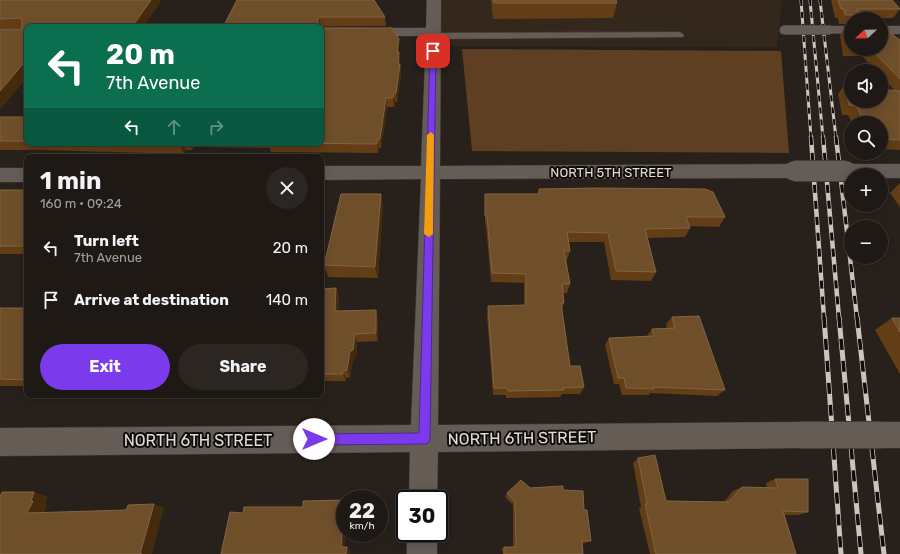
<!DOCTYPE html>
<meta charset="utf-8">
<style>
:root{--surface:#1e1914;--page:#2b2622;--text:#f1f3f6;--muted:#a1a0a0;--line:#3c3834;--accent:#7c3aed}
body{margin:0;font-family:Rubik,sans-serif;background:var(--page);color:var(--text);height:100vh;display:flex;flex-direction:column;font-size:15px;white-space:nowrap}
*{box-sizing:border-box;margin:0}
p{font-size:13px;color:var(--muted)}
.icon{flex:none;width:22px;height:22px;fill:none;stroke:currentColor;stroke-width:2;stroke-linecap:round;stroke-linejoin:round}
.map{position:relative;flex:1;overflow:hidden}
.side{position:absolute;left:24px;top:154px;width:300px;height:244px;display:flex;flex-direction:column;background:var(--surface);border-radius:8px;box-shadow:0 2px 10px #0003,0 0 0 1px var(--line)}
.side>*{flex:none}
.guide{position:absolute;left:24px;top:24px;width:300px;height:122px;border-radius:8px;box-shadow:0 2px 10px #0003,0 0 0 1px var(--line);background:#0b6e4f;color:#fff;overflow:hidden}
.needle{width:26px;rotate:248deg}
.buttons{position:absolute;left:844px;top:12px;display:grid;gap:8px}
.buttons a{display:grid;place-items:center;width:44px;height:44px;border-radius:50%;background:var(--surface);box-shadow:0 2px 10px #0003,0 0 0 1px var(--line);font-size:20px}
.speed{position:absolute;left:336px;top:490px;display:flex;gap:8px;font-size:20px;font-weight:700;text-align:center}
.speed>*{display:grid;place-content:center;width:52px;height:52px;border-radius:50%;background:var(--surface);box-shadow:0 2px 10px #0003,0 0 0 1px var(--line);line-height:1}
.speed small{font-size:10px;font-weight:400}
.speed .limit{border:2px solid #111;border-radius:6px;background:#fff;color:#111}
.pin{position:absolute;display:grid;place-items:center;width:34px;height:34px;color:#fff;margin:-17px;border-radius:8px;box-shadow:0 2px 6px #0006}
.me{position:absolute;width:44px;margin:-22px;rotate:90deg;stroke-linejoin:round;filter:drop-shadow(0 0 3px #0008)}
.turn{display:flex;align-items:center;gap:14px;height:84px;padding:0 16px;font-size:18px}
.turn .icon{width:52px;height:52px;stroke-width:2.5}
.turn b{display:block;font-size:28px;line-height:34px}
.lanes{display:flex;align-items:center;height:38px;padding:0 16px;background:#0003;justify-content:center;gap:20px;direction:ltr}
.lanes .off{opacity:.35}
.round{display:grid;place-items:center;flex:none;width:42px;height:42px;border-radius:21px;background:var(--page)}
.overview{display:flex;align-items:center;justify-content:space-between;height:68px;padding:0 16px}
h1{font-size:24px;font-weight:700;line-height:30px}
.cta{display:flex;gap:8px;margin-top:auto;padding:8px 16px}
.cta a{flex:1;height:46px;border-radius:24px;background:var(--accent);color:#fff;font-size:16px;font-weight:700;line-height:46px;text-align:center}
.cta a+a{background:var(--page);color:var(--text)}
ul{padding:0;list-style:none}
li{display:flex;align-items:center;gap:12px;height:52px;padding:0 16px}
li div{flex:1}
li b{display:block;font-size:15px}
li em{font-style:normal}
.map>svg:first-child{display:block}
.built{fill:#34281d}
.green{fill:#5f3f21}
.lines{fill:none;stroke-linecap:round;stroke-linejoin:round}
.lane-casing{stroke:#433d38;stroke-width:1}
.street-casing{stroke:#433d38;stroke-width:1}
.lane{fill:#655c55;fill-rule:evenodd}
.street{fill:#655c55;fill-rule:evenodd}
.rail-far2-casing{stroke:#cbc5c1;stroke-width:3}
.rail-far1-casing{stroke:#cbc5c1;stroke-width:4.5}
.rail-casing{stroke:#cbc5c1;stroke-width:5}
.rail-far2{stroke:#0f0c09;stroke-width:2;stroke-dasharray:6;stroke-linecap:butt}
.rail-far1{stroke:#0f0c09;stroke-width:3;stroke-dasharray:8;stroke-linecap:butt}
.rail{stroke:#0f0c09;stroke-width:3.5;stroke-dasharray:11;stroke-linecap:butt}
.lane-bridge-casing{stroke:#433d38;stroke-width:10;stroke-linecap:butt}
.street-bridge-far1-casing{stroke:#433d38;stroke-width:22;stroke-linecap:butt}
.street-bridge-casing{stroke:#433d38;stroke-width:28;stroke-linecap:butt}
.lane-bridge{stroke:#655c55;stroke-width:9}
.street-bridge-far1{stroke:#655c55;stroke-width:20}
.street-bridge{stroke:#655c55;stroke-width:26}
.wall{fill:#623d15}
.shaded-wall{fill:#452b0e}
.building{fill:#6f4e2a;stroke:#816445}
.route{fill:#7c3aed;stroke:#51269a}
.slow{fill:#f59e0b}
.labels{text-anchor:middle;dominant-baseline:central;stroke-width:4;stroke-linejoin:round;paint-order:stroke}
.street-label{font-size:13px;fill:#e1dcd8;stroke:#0f0c09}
.near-street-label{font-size:16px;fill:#e1dcd8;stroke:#0f0c09}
</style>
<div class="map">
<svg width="900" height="554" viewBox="0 0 900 554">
<rect width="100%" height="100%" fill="#28211b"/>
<path class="built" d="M439,0h343l-5,47 -339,-1z"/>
<path class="green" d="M462,49l319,2 8,102 -317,-2z"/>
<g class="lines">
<g class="lane-casing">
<path id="lane" d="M680,32l4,3 -1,2 -250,2 -4,-3 4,-3z"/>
</g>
<g class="street-casing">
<g id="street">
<path d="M427,0h14l-1,166 354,-2 7,2 2,5 -2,5 -7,2 -354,1 -2,246 361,-3 9,4 4,9 -4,9 -9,4 -361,4 -1,47h-28l1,-47 -410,4v-28l411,-3 10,-246 -100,1v-14h100l5,-130h-105v-8h105z"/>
<path d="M829,26h22v8l-27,-1 -2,-3 2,-3z"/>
<rect x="881" y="26" width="19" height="8"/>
<path d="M846,164h54v14h-19v-3h-30v3l-12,-2 -2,-5 2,-5z"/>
<rect x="0" y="168" width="27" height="14"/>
<path d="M882,422h18v26h-18l-9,-4 -4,-9 4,-9z"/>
<rect x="407" y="533" width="30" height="21"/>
</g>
</g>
<use href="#lane" class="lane"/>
<use href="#street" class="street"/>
<g class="rail-far2-casing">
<g id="rail-far2">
<path d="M801,0l10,138"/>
<path d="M810,0l13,138"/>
<path d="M820,0l16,138"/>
</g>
</g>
<g class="rail-far1-casing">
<g id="rail-far1">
<path d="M811,137l13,181"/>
<path d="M823,137l16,181"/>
<path d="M836,137l21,181"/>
</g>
</g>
<g class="rail-casing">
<g id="rail">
<path d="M824,317l17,237"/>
<path d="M839,317l22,237"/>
<path d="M857,317l27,237"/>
</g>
</g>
<use href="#rail-far2" class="rail-far2"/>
<use href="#rail-far1" class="rail-far1"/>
<use href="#rail" class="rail"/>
<g class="lane-bridge-casing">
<path id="lane-bridge" d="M784,30h45"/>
</g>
<g class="street-bridge-far1-casing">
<path id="street-bridge-far1" d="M794,171h52"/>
</g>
<g class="street-bridge-casing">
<path id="street-bridge" d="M799,435h83"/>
</g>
<use href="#lane-bridge" class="lane-bridge"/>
<use href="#street-bridge-far1" class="street-bridge-far1"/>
<use href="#street-bridge" class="street-bridge"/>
</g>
<g class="wall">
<path d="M0,0h159l1,2 -17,25h-116v50l-27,32v-80h20l2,-1h-22z"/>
<path d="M237,0l148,17 1,9 -163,1z"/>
<path d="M491,0h125l1,3 -4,15 -120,1z"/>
<path d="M831,0h61l8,9 -7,9 -42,1v5h-12l-1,-6h-3z"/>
<path d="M847,26h4v23h30l19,-9v110l-19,-1v-26h-29l-4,-8h-6l-4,-21 6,-9 51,6 -14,-15v-5h-5l-14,-15h-19l-3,-21z"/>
<path d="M399,39v13l2,21 -4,29h-2l-1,5h-7l-6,41h-2l-1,5 -107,-1 -1,-4 -76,-1 -1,3h-7l-2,4 -144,-4h-40v-33h27v26h294z"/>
<path d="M900,183v24l-10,-14z"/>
<path d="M539,189l186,28 -6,10 -29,-1v2l-5,9 -37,1 8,34 -5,9 -40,-1 -7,-38h-35l1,9 -3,9h-1l4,24 -3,9h-4l1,10 -2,7 8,56 14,21 -4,7h-18l-2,3 -54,1v-3h-13l-6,-80 1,-9 36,-1v-22l-33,-1 -5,-57h-1v-31h53z"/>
<rect x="0" y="190" width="27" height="64"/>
<path d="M381,194l2,13 -5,71 -50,-1 -4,-12z"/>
<path d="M336,288l3,9 -1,14 38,-1 2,8v23l-21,1 -1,15 -3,2 -3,18 -4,1v3h-25v-92z"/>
<rect x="0" y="308" width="27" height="78"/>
<path d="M672,317l53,73 -8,6 -67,-3 -1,2h-27l-3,-11h-5l-9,-39 4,-7 38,-2 5,-7 15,-1 -1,-4z"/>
<path d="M892,318h8v56l-25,-44z"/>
<path d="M638,458l28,43 58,1 9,-11 9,-4 25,1 -1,-5 9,-4 33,33 -10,3h-14l12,39h-146l-11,-46 2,-1 -8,-44z"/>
<path d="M530,488l33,2 21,20 7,31 -5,2h-4l1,11h-80l-1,-5 2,-2h9v-42l-8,-8 2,-4z"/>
</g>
<g class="shaded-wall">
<path d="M151,0h8l1,2 -17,25h-11z"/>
<path d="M319,17l2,9 -1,1h-2v-8z"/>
<path d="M399,39v9l-2,13v-9z"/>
<path d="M399,52l1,10 -1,10 1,-8 1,9 -4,29 -1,-9z"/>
<path d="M23,64l4,5v8l-27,32v-18z"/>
<path d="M394,93l1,9 -1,5 -1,-9z"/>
<path d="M386,98l1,9 -6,41 -1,-9z"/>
<path d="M377,139l2,9 -1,5 -1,-9z"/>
<path d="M180,143h2l4,7 -2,4 -5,-10z"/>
<path d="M189,143h3l2,4 -1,3z"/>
<path d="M321,193l2,7 -2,11z"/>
<path d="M381,194l2,13 -5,71 -3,-11z"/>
<path d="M336,288l3,9 -2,22 -2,-8z"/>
<path d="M376,310l2,8v23l-2,-8z"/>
<path d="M355,334l2,8 -1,15 -3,2 -3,18 -3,-7 3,-19z"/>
<path d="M343,371l3,7v3l-3,-7z"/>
<path d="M34,492l14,5 -3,7 2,1 -5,12 -15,-4z"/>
<path d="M345,500v33h1l-2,16 -3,-2z"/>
<path d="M154,504l10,4 -12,46h-12z"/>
<path d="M347,547l3,3v4h-4z"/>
</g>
<g class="building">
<path d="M0,0h151l-19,27h-105v37h-4l-23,27v-62h20l2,-1v-8l-1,-2 -21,1z"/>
<path d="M237,0h137l11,17h-66l-1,2v8h-95z"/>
<path d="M493,0h123l1,3h-123z"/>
<path d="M838,0h54l8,9h-44l14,10h-11v-2l-2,-2h-12l-1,-6h-3z"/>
<path d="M847,26h4v20h-1z"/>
<path d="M881,26l19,14v39l-29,-30h10z"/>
<path d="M321,28h71l7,11 -2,13h2l-1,12h2l-4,29h-2l-1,5h-7l-6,41h-3v5l-96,-1h40z"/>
<path d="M844,85l7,1v15h30v-12l19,2v49l-19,-1v-16h-16l-9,-17 -7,-1z"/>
<rect x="0" y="117" width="27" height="24"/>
<path d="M116,143h64l-1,1z"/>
<path d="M596,188l109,1 8,3 12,25h-39l4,11 -45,1 11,43 -40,-1 -8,-38 -41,-1 3,19h-6l6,33h-8l2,19h-3l9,63h10l4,21 -21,1 1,2 -56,1 -1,-3h-13l-6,-82 38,-1v-31l-34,-1 -5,-57h-2v-22h54v-5z"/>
<rect x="0" y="190" width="27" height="56"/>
<path d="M341,194h40l-6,73 -51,-2z"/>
<path d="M336,288l-1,23 41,-1v23l-21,1 -2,16 -3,1 -3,19 -4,1v3h-22v-85z"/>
<path d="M0,308h27v72l-27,-1z"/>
<path d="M699,316l26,74 -72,-3 1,2 -28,-1 -2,-10h-6l-9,-40 45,-2 -2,-7 23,-1 -3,-11z"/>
<path d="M892,318h8v14z"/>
<path d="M655,455l11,46 63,1 13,-15 36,1 -3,-9h33v33l-25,-1 13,43h-140l-11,-50h2l-9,-46z"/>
<path d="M521,480l9,8 33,-2v4l20,1 1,19h3l4,31 -9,-1 1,14h-79v-7h12l-1,-45 -8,-9z"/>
<path d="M2,492h32l-3,9h2l-6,12 99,-3 2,-5 26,-1 -14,50h2h-142v-57z"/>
<path d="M345,500l-4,47h6l-1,7h-125l9,-42 13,1 1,-6h59v-6z"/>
</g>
<path class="route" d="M430,50l6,1 -6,388 -2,4 -4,1 -110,1 -4,-2 -1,-4 1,-4 4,-1 105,-1z"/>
<path class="slow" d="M431,132l3,3 -1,99 -4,3 -5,-3 3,-99z"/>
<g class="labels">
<g class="street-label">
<text x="611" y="172">NORTH 5TH STREET</text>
</g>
<g class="near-street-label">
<text transform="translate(522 438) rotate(-1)">NORTH 6TH STREET</text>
<text x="198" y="440">NORTH 6TH STREET</text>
</g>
</g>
</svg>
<div class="buttons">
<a><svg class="needle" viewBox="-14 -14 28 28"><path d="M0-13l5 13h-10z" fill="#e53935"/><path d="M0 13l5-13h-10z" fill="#a1a0a0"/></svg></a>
<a><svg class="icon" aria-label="sound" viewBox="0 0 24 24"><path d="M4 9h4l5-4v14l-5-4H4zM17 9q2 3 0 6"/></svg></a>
<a><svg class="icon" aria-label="search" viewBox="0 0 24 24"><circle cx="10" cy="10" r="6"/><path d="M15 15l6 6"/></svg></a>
<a>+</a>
<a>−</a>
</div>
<div class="speed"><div>22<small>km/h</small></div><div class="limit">30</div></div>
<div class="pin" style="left:433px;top:51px;background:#d93025"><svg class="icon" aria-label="arrive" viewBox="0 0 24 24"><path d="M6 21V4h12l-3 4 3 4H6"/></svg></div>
<svg class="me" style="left:314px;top:439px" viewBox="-20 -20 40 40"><circle r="19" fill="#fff"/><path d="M0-13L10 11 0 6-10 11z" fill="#7c3aed"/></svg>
<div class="guide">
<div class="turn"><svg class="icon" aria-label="left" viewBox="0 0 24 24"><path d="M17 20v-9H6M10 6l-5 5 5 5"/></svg><div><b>20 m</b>7th Avenue</div></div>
<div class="lanes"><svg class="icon" aria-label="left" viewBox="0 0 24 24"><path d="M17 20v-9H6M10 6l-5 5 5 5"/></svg><svg class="icon off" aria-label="ahead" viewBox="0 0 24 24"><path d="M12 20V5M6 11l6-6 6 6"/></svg><svg class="icon off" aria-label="right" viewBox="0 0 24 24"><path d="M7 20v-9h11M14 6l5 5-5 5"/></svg></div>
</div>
<section class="side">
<div class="overview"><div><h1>1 min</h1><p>160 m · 09:24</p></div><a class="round"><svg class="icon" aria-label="close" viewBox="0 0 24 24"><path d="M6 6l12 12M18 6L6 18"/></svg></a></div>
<ul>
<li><svg class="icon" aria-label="left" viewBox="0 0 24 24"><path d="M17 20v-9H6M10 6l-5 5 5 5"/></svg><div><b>Turn left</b><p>7th Avenue</p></div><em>20 m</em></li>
<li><svg class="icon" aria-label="arrive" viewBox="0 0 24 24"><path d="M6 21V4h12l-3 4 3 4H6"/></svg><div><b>Arrive at destination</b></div><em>140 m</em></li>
</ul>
<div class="cta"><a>Exit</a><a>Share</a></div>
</section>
</div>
